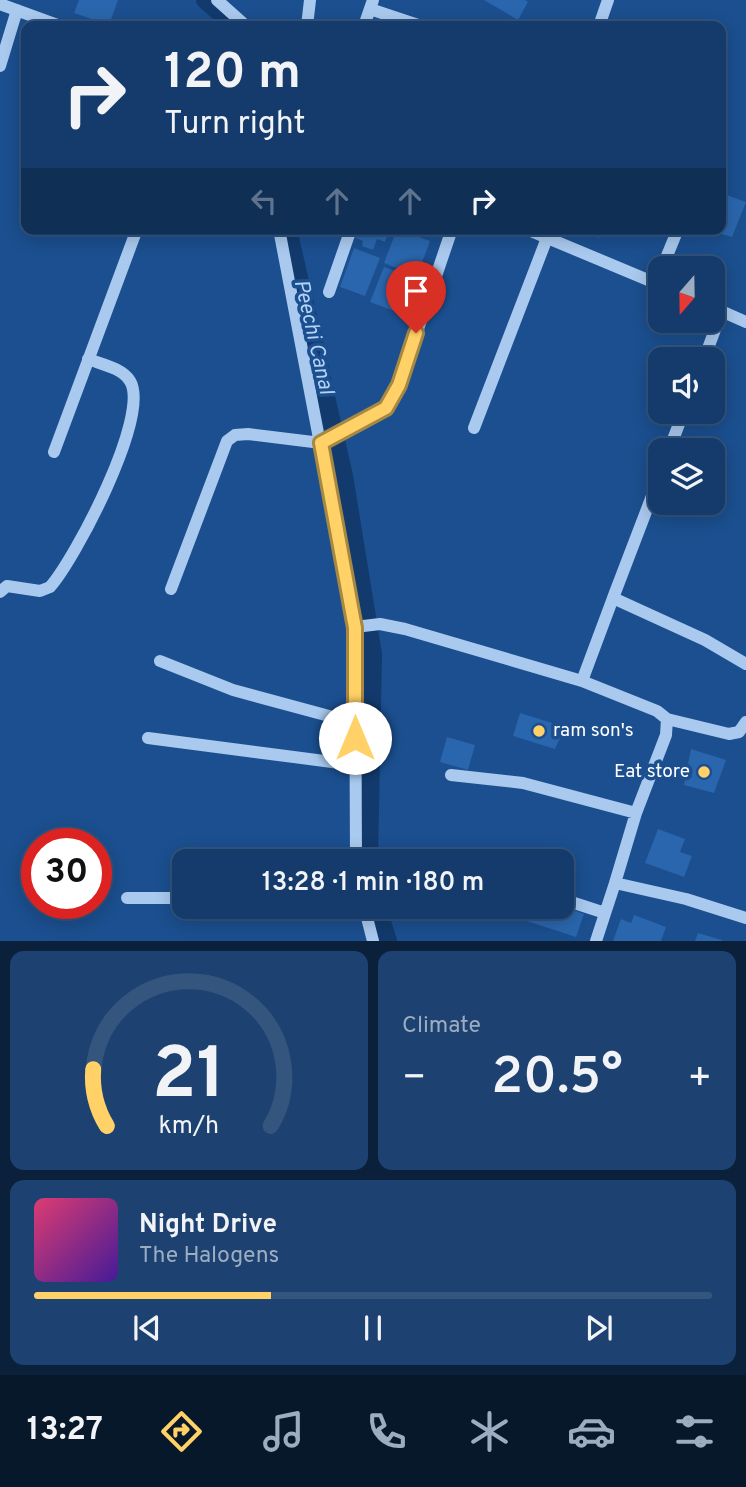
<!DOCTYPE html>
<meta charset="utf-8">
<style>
body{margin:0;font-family:Overpass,sans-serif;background:#1d4271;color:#f1f3f6;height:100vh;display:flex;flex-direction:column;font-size:26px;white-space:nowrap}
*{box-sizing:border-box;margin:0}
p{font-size:23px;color:#9dadc1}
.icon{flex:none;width:38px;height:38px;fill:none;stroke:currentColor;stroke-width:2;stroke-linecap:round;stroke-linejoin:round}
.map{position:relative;height:941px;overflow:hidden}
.panel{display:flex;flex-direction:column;gap:10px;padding:10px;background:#0b203b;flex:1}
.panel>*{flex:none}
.banner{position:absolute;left:21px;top:21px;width:705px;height:214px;border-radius:14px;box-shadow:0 4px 18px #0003,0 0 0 2px #33557e;background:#143b6b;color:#f1f3f6;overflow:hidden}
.needle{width:46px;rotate:200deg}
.fabs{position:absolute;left:648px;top:256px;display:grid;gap:14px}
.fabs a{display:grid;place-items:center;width:77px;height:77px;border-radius:14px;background:#143b6b;box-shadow:0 4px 18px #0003,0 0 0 2px #33557e;font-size:35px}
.speed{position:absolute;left:21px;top:828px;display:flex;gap:14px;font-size:35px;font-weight:700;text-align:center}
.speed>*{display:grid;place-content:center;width:91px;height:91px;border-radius:50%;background:#143b6b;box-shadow:0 4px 18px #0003,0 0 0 2px #33557e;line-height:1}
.speed .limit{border:10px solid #d22;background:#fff;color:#111}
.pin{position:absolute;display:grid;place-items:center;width:60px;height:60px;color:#fff;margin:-72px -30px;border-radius:50% 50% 50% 0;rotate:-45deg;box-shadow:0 0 7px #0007}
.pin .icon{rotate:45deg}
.me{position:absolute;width:77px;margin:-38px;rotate:0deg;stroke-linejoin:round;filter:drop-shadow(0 0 5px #0008)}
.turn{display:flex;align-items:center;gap:24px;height:147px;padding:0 28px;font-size:32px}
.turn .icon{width:91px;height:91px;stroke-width:2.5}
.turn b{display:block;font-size:49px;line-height:60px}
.lanes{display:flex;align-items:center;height:66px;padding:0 28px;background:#0003;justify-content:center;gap:35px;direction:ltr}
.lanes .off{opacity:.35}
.big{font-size:52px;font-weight:600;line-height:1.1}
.panel .card{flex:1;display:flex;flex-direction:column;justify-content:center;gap:10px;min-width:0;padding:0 24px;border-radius:14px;background:#1d4271}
.panel .dial{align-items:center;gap:0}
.dial svg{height:182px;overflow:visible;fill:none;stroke:#33557e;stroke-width:7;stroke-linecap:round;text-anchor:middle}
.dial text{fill:#f1f3f6;stroke:none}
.song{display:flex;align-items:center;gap:21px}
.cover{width:84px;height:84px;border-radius:10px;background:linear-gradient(135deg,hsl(340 70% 55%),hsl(260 70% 35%))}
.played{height:7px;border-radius:4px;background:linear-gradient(90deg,#ffd166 35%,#33557e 35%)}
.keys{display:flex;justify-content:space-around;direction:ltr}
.heat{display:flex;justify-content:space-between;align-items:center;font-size:38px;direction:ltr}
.panel .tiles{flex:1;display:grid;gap:10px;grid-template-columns:1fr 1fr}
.card:last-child{grid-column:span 2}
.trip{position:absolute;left:172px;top:849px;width:402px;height:70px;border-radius:14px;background:#143b6b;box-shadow:0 4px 18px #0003,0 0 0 2px #33557e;font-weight:600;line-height:70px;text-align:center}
.menu{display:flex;height:112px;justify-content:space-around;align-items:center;background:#08182b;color:#9dadc1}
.menu .icon{width:49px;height:49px}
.menu .current{color:#ffd166}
.menu b{font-size:32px;color:#f1f3f6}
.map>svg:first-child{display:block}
</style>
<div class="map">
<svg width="746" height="941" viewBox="0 0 746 941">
<rect width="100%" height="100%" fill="#1b4f8f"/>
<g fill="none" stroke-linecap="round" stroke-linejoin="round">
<path stroke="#123a6d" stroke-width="18" d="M205,0L228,20L230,26
M288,229L344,476L373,654L369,861
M377,906L388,941"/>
</g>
<path fill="#2a66ad" d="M79,0H118L109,25L74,13Z
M484,0H525L528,2L518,20Z
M721,193L746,202L732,237L714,232L721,229Z
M354,229H390L385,242L377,239L373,250L362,246L363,241L351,236Z
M397,229L430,241L417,276L384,263Z
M580,229H604L599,238Z
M354,248L380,258L365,296L340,287Z
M384,267L415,278L402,314L370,302Z
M520,713L565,727L555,749L513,736Z
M447,737L475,745L468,770L440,762Z
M691,749L726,760L714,793L684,785Z
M658,829L685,839L680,852L692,856L684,877L645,863Z
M529,906H562L584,914L576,937L524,920Z
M634,915L666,927L661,941H613L621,919L631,923Z
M698,933L722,940V941H695Z"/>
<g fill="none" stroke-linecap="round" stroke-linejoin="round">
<path stroke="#a9c9ee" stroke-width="12" d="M217,0L246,26
M0,4L60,26
M370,9L421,26
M307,26L310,0
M364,26L373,0
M599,26L608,0
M0,66L17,10
M279,229L355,627
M526,229L660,285
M662,268L678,229
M329,292L351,229
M712,307L746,322
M704,359L722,311
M474,428L547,238
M669,450L684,411
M54,452L137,229
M171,589L227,441L235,435L248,434L321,443L386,409L399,385L452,229
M0,592L7,586L40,591L50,587C75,559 151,415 130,381C122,368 101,364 88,359
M613,598L660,475
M160,661L233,690L355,723
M582,681L657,711L667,719L666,735L636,813L615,883
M667,719L729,734L739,732L746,722
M148,738L355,765
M451,775L523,783L636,813
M356,861L355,627L380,624L405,629L582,681L613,598L705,640L746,664
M127,898H184
M562,899L605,913
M364,906L373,941
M596,941L615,883L686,899L746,918"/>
</g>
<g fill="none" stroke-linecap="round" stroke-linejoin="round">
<g stroke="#a68842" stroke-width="18">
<path id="route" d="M355,738V628L321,443L386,408L399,385L416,333"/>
</g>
<use href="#route" stroke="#ffd166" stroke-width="12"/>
</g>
<g fill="#ffd166" stroke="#1b4f8f" stroke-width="2.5">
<circle cx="539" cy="731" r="7"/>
<circle cx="704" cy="772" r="7"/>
</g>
<g text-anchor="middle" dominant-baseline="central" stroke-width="7" stroke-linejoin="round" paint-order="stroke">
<g font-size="19" fill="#fff" stroke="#1b4f8f" text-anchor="start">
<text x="553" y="731">ram son's</text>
<text x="690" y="772" text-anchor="end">Eat store</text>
</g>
<g font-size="21" font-style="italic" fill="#b5d3f5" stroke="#1b4f8f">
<text transform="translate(313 337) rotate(77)">Peechi Canal</text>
</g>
</g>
</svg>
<div class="fabs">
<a><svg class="needle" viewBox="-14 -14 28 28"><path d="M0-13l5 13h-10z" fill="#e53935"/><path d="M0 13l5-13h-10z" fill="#9dadc1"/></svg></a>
<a><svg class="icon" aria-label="sound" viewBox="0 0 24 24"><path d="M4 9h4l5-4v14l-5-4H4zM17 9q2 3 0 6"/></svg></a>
<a><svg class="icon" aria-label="layers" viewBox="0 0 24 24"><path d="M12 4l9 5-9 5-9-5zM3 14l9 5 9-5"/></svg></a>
</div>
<div class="speed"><div class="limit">30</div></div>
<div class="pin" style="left:416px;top:333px;background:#d93025"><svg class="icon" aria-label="arrive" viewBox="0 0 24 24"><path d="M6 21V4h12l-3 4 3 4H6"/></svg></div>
<svg class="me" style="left:355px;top:738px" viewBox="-20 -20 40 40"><circle r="19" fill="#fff"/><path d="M0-13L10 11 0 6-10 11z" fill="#ffd166"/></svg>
<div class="trip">13:28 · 1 min · 180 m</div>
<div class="banner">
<div class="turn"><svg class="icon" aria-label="right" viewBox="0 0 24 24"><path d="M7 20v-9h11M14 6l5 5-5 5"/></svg><div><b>120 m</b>Turn right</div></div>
<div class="lanes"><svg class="icon off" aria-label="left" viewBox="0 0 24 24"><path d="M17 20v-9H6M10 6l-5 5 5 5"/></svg><svg class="icon off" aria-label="ahead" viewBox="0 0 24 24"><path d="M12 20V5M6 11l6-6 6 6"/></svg><svg class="icon off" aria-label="ahead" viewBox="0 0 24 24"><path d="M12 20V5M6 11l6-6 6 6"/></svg><svg class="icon" aria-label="right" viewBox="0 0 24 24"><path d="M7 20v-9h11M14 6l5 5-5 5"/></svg></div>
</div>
</div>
<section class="panel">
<div class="tiles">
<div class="card dial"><svg viewBox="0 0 100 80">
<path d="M14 69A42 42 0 1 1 86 69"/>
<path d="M14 69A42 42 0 0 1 8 44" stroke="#ffd166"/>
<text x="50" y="56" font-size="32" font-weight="700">21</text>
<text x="50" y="72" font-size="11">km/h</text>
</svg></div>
<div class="card"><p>Climate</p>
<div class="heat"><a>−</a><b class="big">20.5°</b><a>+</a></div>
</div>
<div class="card">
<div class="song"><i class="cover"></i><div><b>Night Drive</b><p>The Halogens</p></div></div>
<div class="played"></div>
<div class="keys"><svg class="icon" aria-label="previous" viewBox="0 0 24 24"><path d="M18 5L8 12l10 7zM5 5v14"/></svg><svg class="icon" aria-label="pause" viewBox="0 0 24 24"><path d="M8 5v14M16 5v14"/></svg><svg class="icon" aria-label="next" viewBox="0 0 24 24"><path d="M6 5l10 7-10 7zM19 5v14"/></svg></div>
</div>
</div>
</section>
<nav class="menu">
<b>13:27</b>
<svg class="icon current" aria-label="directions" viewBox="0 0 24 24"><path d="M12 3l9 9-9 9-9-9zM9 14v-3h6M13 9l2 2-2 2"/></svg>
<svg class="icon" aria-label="music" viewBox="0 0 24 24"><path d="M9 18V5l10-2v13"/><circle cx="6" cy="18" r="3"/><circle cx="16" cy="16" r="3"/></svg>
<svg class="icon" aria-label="phone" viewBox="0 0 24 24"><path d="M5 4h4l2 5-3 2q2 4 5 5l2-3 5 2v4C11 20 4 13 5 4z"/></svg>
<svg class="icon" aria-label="climate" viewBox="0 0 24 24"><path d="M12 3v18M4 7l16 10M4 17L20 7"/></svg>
<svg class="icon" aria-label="car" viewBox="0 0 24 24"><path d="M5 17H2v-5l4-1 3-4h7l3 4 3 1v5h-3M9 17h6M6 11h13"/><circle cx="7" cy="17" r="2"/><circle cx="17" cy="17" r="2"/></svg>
<svg class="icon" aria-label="filters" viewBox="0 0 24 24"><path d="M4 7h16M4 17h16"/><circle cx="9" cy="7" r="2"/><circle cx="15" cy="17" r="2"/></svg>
</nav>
